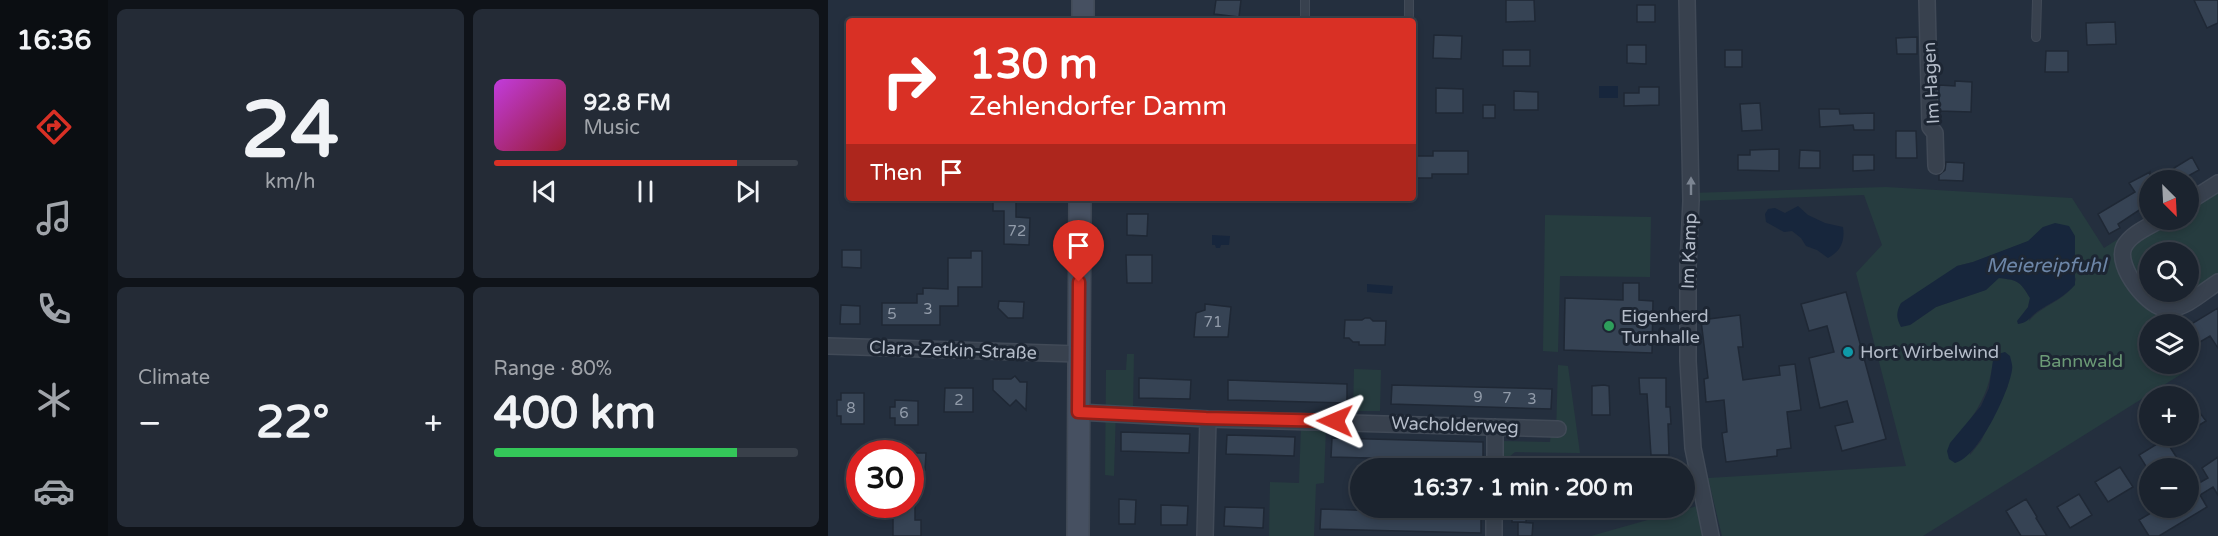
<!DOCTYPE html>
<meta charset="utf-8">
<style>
body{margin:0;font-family:"Varela Round",sans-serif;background:#242b36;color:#f1f3f6;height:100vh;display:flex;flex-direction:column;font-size:22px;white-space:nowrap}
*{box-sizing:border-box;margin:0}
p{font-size:20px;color:#a0a4aa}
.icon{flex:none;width:33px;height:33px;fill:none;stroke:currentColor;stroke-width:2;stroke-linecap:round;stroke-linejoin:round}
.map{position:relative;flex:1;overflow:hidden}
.side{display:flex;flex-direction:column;gap:9px;padding:9px;background:#0f1319;width:720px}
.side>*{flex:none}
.guide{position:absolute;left:18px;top:18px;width:570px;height:183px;border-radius:6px;box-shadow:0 3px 9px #0003,0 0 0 2px #39404a;background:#d93025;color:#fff;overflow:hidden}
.needle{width:39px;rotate:156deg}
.buttons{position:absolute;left:1311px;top:170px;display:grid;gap:12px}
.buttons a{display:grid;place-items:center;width:60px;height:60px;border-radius:50%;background:#1b232e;box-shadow:0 3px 9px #0003,0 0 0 2px #39404a;font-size:30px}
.speed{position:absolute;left:18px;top:440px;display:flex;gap:12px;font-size:30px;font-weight:700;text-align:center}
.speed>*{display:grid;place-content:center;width:78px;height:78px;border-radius:50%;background:#1b232e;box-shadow:0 3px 9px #0003,0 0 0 2px #39404a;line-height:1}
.speed .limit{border:9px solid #d22;background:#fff;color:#111}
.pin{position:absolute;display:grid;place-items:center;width:51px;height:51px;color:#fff;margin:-62px -26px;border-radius:50% 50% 50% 0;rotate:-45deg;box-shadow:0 0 6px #0007}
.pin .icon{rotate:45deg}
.me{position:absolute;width:66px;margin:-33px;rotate:271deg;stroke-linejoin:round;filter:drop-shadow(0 0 4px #0008)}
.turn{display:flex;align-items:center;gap:21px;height:126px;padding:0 24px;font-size:27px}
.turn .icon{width:78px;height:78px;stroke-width:2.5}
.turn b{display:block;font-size:42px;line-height:51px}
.then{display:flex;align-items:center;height:57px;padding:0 24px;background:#0003;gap:12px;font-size:22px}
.big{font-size:45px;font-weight:700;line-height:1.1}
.side .widget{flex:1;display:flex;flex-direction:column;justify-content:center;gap:9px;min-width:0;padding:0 21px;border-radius:9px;background:#242b36}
.side .dial{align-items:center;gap:0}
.dial b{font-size:78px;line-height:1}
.song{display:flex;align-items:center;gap:18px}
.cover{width:72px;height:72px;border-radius:9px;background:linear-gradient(135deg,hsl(290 70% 55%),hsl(350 70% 35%))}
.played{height:6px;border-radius:3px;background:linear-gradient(90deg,#d93025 80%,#39404a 80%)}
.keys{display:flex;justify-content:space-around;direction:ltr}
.heat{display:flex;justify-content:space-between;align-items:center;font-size:33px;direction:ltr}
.charge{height:9px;border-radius:4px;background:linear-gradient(90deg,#34c759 80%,#39404a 0)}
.side .tiles{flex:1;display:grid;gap:9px;grid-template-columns:repeat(2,1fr)}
.trip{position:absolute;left:522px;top:458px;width:345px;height:60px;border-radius:30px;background:#1b232e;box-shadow:0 3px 9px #0003,0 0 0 2px #39404a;font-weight:700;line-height:60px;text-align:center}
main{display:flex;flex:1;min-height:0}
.tab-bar{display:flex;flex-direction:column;width:108px;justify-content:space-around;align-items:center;background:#0b0e12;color:#a0a4aa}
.tab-bar .icon{width:42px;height:42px}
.tab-bar .on{color:#d93025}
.tab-bar b{font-size:27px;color:#f1f3f6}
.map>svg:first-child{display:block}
</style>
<main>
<nav class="tab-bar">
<b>16:36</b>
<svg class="icon on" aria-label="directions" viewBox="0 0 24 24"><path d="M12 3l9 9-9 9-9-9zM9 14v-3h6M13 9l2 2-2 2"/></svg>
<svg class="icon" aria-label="music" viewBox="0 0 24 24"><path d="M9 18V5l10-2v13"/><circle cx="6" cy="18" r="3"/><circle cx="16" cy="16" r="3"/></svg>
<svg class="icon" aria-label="phone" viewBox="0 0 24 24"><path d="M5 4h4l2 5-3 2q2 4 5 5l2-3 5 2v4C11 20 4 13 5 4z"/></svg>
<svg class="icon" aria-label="climate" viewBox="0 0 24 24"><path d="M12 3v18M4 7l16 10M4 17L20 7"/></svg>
<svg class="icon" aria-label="car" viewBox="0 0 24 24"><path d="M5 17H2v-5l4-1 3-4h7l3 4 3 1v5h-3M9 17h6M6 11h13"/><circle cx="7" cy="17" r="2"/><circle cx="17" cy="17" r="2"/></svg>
</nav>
<section class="side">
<div class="tiles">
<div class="widget dial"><b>24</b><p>km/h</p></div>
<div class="widget">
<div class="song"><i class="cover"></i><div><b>92.8 FM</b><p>Music</p></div></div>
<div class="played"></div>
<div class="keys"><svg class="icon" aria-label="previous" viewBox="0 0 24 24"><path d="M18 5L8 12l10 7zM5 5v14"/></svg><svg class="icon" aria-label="pause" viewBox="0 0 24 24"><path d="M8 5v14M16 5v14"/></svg><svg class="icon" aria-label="next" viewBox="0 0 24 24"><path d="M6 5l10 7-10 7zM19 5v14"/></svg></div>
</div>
<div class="widget"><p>Climate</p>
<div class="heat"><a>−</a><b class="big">22°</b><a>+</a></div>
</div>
<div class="widget"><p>Range · 80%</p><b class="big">400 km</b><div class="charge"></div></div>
</div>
</section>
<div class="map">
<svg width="1390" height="536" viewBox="0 0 1390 536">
<rect width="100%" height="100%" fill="#242f3e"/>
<path fill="#263c3f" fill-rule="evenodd" d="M1390,176V290L1334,324H1322V363H1349L1355,373L1095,536H894L880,478L1078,466L1028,273L1054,245L1036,195L863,201V193L1058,187L1244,198L1276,248L1322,219H1360L1361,195ZM1215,227L1248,279C1243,299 1213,305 1201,321L1200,307L1202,298C1192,281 1190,280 1170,278L1157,290L1108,307L1082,325L1129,266L1145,262L1201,241ZM1322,252H1360V291H1322ZM1165,361L1180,386L1153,441L1142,455L1139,424C1154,404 1162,386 1165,361Z
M717,215L823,217L822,277L732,276L730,352L715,351Z
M299,354H306L305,408H288L286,476L277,475L278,370H298Z
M730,365L740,366L752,453L687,452L673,464L674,441L722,442L723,433H728Z
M526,369L553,370L552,411H525Z
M473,426L498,427L496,483L488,484L486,536H441L442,482L471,483Z
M869,506L876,536H763Z"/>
<path fill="#17263c" d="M771,86H790V98H771Z
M970,206L980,215L997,223L1015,227C1017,241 1013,251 1000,258L989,250L978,246L973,238L964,231L956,232L938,222L937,214L940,209L947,208L957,213Z
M1227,223L1241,226L1247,236V285C1236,297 1224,302 1210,311C1203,316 1200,323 1190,324L1189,321L1200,307L1202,298C1192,281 1190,280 1171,278L1158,290L1108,307L1082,325L1073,327C1068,318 1068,312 1073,303L1129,266L1145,262L1200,241L1215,227Z
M384,235L402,236L401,245H393L392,248H388L387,245H384Z
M539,284L565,286L564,294L539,292Z
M1177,352L1182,356C1183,361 1185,365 1184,370C1181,392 1150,458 1127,463L1121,459L1119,451L1122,443L1153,406L1161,388L1165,361L1170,354Z"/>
<path fill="#364354" stroke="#1f2835" stroke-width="1.5" d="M388,0H413L411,17L386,14Z
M678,0H706L707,21L678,22Z
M1366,0H1390V23L1379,28Z
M809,5H827V22H809Z
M1287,22L1288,44L1259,45L1258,23Z
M606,35L634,36L633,59L605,58Z
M1089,37V54H1069L1068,38Z
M799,45H818V64L799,63Z
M675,50H702V66H675Z
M897,50H914V67H897Z
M1218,51H1240V72H1217Z
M1127,81L1144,82L1143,112L1111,111V85L1127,86Z
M811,87H831V105L796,106V93H811Z
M608,88L635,89V113H608Z
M686,91L710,92V110H686Z
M932,103L934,130L914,131L912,104Z
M655,105H667V118H655Z
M991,109H1011L1012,114L1046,113V130H1026L1025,125L992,127Z
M1068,131H1088L1089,158H1068Z
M951,149V171L910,170V155H922V150Z
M972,150L992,151V168H971Z
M605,151H640V174H604V178H585V156H605Z
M1025,155H1046V170L1025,171Z
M1364,157L1371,170L1353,180L1346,168Z
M1118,162L1136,163L1135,181L1111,180V175L1117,170Z
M1322,172V203L1290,224L1292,228L1281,234L1270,214L1307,192L1301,183Z
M165,198H188V217L202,218L201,245L176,244V211H165Z
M299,214H320L319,236L299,235Z
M14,250H33V268L14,267Z
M143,251H154V287H130V306H112V325H54V303H89V294H95V288L120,289V258H143Z
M298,255H324V283H299Z
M795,283H811V300L825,301L824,353L736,350L737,298L795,300Z
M1018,292L1058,439L1014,451L1007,426L1025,422L1019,401L992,408L981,358L1006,352L999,326L981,331L973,304Z
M171,301L196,302L195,318H180L170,308Z
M377,304L403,307L400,337H366L368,313L377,310Z
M13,305L32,306V324H12Z
M1390,308V348L1382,336L1360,349V326Z
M912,315L915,347H910L915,380L952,375L951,366L967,364L973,410L959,412L963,448L949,450V456L898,462L894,433L899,432L896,400L878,402L876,379L880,378L873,320Z
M537,318H542L545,321H558L557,345H531V342H525L521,338H516L517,320H534Z
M187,376L192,382H199L198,410L188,400L182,406L165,390V379H183Z
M311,378L363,380L362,399L311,398Z
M811,378H838V407H842L843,424H840L841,455H823L819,394H812Z
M400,380L519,384V403L400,400Z
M564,385L724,389L723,409L563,404Z
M776,385L781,386L782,415H764V386Z
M117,388H145V412H116Z
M13,393H36V424H13V416H9V400H13Z
M1360,397L1378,421L1360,432Z
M67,400L90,401V425H67V418H62V407H67Z
M293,432L362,434L361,453L293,451Z
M399,435L467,437L466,456L398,454Z
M504,438L655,442V461L503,457Z
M1337,439L1349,458L1332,468H1319L1311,455Z
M82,453H98L97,470H82Z
M1390,457V495L1385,487L1372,495L1379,507L1331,536H1321L1311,520L1333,507H1360V477L1366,486L1380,478L1374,468Z
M1292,467L1305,487L1280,502L1267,482Z
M1251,494L1264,515L1242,528L1229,507Z
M291,499L308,500L307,524H291Z
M1198,499L1209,517L1208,518L1219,536H1193L1178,511Z
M65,504H87V520H93V536H65Z
M333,505L360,506L359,525H333Z
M397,507L436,508L435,528L396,526Z
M684,507H699L698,522H684Z
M493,509L653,514V533L492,529Z
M690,522L705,523L704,536H690Z"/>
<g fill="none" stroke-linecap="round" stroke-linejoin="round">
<g stroke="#414a57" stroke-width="10">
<path id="service" d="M477,21V0
M581,21V0
M1208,37L1209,0"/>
</g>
<g stroke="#414a57" stroke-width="18">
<path id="minor" d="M859,0L863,201L860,266V361L865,448L883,536
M1099,0L1102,127L1107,133L1108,166
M1360,202L1390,183
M1334,219C1322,226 1302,234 1296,247C1287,266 1321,310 1341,309C1358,308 1376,291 1390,282
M0,346L250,354
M250,412L380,419L730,429
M667,468V427
M377,536L380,419
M666,536V507"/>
</g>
<g stroke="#414a57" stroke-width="24">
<path id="secondary" d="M255,21V0
M250,536L252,198"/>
</g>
<use href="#service" stroke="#38414e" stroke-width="8"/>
<use href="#minor" stroke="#38414e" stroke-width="15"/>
<use href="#secondary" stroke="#465061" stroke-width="21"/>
</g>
<defs><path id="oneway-solid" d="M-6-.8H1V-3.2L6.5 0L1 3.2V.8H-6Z" transform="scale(1.5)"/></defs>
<use fill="#7c8592" href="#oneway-solid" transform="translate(863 186) rotate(-90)"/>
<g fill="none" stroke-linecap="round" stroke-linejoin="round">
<g stroke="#8d1f18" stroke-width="15">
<path id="route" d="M251,282L250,412L378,418L507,421"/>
</g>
<use href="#route" stroke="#d93025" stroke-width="10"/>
</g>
<circle fill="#2e9e5b" stroke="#1d2633" stroke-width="2" cx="781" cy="326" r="6"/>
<circle fill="#0f9aa8" stroke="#1d2633" stroke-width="2" cx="1020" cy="352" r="6"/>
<g text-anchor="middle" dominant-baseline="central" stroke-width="6" stroke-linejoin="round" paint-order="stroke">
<g font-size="15" fill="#929caa">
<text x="189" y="231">72</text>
<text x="100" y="309">3</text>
<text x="64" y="314">5</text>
<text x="385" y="322">71</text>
<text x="650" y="397">9</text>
<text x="679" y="398">7</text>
<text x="704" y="399">3</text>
<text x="131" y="400">2</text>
<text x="23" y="408">8</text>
<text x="76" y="413">6</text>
</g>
<g font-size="18" fill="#b4bcc9" stroke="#1d2633">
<text transform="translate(1103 83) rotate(-93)">Im Hagen</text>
<text transform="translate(861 251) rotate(-88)">Im Kamp</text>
<text transform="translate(125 350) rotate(2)">Clara-Zetkin-Straße</text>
<text transform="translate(627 425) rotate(2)">Wacholderweg</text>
</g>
<g font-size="18" fill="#b4bcc9" stroke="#1d2633" text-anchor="start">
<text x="793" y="316">Eigenherd<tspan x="793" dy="21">Turnhalle</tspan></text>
<text x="1032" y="352">Hort Wirbelwind</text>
</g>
<g font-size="18" fill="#6b9a76" stroke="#1d2633">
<text x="1253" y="361">Bannwald</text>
</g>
<g font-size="20" font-style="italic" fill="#6d86a8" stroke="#1d2633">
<text x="1218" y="266">Meiereipfuhl</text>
</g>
</g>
</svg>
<div class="buttons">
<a><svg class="needle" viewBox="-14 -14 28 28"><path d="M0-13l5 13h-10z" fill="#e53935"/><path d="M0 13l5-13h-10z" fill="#a0a4aa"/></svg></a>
<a><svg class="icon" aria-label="search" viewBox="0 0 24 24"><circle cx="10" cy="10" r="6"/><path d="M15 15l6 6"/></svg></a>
<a><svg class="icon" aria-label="layers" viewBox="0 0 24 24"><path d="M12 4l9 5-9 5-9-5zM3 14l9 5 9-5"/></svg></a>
<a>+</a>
<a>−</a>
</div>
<div class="speed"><div class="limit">30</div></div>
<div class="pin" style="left:251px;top:282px;background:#d93025"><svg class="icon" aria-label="arrive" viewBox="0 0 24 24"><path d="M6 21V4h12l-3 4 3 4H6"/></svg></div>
<svg class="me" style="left:507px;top:421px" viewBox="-20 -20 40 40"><path d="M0-17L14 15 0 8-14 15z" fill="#d93025" stroke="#fff" stroke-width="4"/></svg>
<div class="trip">16:37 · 1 min · 200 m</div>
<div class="guide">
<div class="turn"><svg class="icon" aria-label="right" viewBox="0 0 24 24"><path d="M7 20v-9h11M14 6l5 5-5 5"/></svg><div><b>130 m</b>Zehlendorfer Damm</div></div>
<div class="then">Then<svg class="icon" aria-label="arrive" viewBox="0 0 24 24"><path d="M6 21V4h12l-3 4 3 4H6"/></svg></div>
</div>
</div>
</main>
